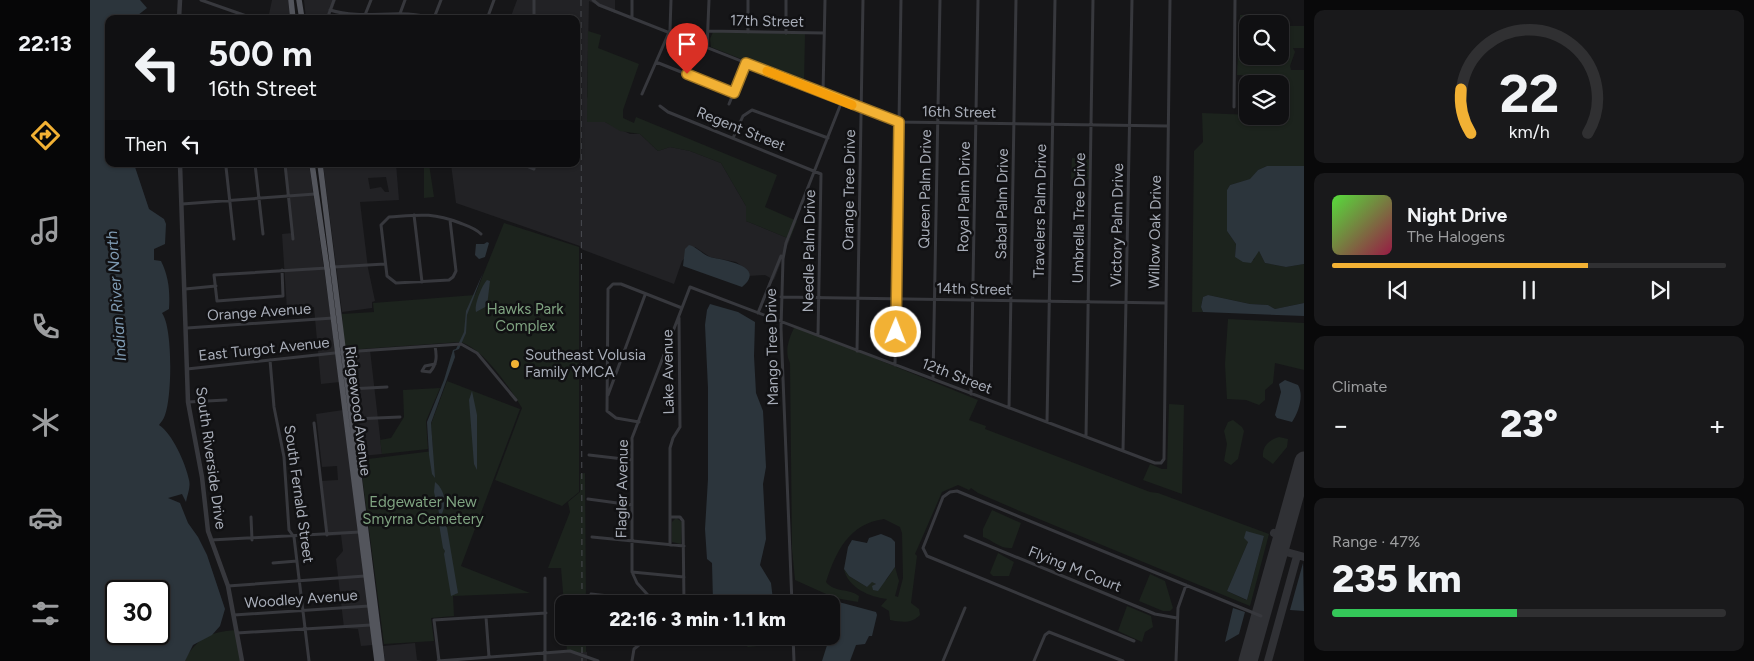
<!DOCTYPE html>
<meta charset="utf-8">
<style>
body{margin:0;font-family:Figtree,sans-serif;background:#19191b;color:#f1f3f6;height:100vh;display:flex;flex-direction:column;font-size:19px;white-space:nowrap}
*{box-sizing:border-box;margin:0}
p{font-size:16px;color:#9c9d9f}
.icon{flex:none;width:28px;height:28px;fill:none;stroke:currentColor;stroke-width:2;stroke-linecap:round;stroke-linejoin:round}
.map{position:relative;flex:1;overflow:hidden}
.details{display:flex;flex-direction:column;gap:10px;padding:10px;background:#09090a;width:450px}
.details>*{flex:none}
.hud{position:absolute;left:15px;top:15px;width:475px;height:152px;border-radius:10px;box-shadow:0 1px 4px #0004,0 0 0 1px #303032;background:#101012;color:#f1f3f6;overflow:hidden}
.controls{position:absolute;left:1149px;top:15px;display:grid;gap:10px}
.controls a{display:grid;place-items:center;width:50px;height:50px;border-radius:10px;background:#101012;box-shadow:0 1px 4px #0004,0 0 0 1px #303032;font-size:25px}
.speed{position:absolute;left:15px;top:580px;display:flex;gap:10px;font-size:25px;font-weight:700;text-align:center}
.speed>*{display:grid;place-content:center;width:65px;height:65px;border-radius:50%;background:#101012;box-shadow:0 1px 4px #0004,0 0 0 1px #303032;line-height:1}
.speed .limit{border:2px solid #111;border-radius:8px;background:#fff;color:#111}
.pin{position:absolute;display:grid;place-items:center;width:42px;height:42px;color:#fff;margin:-51px -21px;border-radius:50% 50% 50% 0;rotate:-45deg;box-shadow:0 0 5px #0007}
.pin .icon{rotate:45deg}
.me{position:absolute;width:55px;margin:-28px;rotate:1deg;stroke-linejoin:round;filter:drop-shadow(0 0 4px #0008)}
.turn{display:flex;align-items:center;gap:18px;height:105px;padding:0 20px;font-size:22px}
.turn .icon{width:65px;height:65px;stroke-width:2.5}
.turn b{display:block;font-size:35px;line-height:42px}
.then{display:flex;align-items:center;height:48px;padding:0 20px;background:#0003;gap:10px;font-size:19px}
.big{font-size:38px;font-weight:800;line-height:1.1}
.details .widget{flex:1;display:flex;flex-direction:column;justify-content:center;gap:8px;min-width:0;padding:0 18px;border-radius:10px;background:#19191b}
.details .dial{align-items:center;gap:0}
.dial svg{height:130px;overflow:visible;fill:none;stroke:#303032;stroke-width:7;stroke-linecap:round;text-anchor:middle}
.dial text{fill:#f1f3f6;stroke:none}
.song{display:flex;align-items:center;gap:15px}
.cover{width:60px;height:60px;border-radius:8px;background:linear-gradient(135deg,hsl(110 70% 55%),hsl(340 70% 35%))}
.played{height:5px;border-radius:2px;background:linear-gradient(90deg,#f2b134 65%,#303032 65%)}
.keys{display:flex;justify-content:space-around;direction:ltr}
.heat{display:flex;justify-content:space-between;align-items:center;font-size:28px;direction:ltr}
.charge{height:8px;border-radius:4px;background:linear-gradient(90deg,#34c759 47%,#303032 0)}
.trip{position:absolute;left:465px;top:595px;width:285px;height:50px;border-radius:10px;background:#101012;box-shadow:0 1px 4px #0004,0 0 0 1px #303032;font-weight:800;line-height:50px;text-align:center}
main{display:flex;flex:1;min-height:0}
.dock{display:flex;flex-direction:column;width:90px;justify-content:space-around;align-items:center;background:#060607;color:#9c9d9f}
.dock .icon{width:35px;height:35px}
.dock .on{color:#f2b134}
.dock b{font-size:22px;color:#f1f3f6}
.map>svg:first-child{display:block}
</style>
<main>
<nav class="dock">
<b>22:13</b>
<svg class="icon on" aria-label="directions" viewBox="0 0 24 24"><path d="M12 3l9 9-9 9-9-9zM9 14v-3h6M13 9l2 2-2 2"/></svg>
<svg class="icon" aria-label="music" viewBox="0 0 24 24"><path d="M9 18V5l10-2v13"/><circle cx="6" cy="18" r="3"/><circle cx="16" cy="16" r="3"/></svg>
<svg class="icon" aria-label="phone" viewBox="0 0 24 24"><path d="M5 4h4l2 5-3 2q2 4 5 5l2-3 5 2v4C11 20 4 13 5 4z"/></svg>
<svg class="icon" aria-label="climate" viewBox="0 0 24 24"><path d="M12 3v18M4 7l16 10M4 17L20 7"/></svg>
<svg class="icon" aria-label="car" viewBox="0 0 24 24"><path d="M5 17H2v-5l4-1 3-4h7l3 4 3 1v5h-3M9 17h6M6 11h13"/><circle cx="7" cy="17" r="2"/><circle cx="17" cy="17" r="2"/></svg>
<svg class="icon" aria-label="filters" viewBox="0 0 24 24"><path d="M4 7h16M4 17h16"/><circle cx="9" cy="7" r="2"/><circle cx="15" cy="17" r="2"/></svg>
</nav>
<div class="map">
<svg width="1214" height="661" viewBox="0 0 1214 661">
<rect width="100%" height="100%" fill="#161618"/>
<path fill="#222225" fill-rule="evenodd" d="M182,0H200L202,19H178Z
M214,0H246L239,19H216Z
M427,0H525V13L499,1L497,97L515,122L540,134H550L568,151L580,147L600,151L631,163L656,206V221L700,239L684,280L675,275L658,276L656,269L646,262L620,257L605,247L592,261L584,284L491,249L490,246L366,203L361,164H435L443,167V164H486V19H420Z
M196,164H219L250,382L231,384L224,307L197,309L192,234L202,233Z
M233,164H306L309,200L270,202L278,268L285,301L282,302V308L252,312ZM296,177L299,192H295L291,187L280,189L278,178Z
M280,350L292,454L270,456L255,351Z
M253,410L283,645L271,646L268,629L254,628L246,559L253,551L251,535L238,536L231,481L248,480L247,466L232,467L226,414Z
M325,643L327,660L333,661H295L293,646Z
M497,652V661H453V653Z"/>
<path fill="#1c231d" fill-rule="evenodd" d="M1150,15H1193L1197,20L1196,26H1214V48H1203L1205,52L1200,66L1201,70H1214V166H1177L1168,170L1161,179L1140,185L1137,190V231L1146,244L1145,257L1164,260L1165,255L1169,251L1175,263L1196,267L1214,264V303L1185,309L1178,305L1160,304L1118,295L1113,297L1111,307L1113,312H1102L1104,151L1113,142L1112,113L1190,116V84H1172L1168,76L1147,75ZM1158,24H1190V56H1158Z
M498,31L511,35L508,48L549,64L533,110V118L544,123L546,117L687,175L675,207L707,221L700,239L656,221V206L631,163L600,151L580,147L568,151L550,134L530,131L515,122H497Z
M623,32L715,34L714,84L621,47L620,39Z
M982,158L999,159V179H981Z
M328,164H339L344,197L334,198V168Z
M414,223L489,247V492L472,506L405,480L432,408C421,389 392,347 370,342L257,350L254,345L252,314L284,312L283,303L385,295Z
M1138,319L1214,323V370L1185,363L1183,383L1175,390V400L1169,405L1156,400L1137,399L1135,364Z
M705,326L888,400L879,420L896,426L895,429L1060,492L1068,493L1179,534L1160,606L932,512L888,493L881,488L879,490L868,485L852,492L825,554L827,556L821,603L829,609L830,615C821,624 812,622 800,620L799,611L791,606L797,599C780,597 758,588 754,569L759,576L777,587L782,581L786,584L783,590L797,579L805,567L809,581L805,596L808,597L813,578L812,533L810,527L794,519C759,524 746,551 736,582C745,593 759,588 769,596L768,602L745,598L705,580L702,549L700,363C694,351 699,338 705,326ZM1174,536L1157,600H1156L1137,591L1158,542Z
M357,381L430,409L371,566L440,593L363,596L364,616L341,618L344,641L294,644L270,460L343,451L341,424Z
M350,388L336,421L338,449L292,454L290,440L301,438L314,417L313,390Z
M1079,404L1094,405L1092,494L1053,480L1060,464L1072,469H1077Z
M1143,420L1152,427L1154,431L1148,459L1141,465L1134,461L1137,444L1134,431L1138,422Z
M1189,437L1198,439L1197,447L1183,464L1173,457C1172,446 1179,440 1189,437Z
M495,473L496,604H474L471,568H458L480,512L478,502L490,492V474Z
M902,510L931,523L922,548C910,549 904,541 893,537V529Z
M586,518L592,522L591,544L582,542V522Z
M908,553L924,562L919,576H903L900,573Z
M1060,574L1075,581L1083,608L1080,611H1073L1049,601Z
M1037,606L1061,616L1063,627L1055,632L1052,642L1028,631Z
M146,630L151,661H93C109,638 118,632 146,630Z
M476,636H496V652H477Z
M646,636H686V644L658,647Z"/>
<path fill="#2c353c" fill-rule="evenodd" d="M0,0H50L57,8L43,19H19V164H44L59,209L74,219L76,224L75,244L64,249V260L71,261C79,277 80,292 79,309L72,313C83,328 82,397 75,415C74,419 71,422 69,425C82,433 96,464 99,480C101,488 97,495 96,502L92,494L78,498L90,503L98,523L108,537L117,555L135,609L130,626L122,635L103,645L95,661H0ZM26,591H69V634H26Z
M1177,166H1214V264L1196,267L1175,263L1169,251L1161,263L1153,262L1145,257L1146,244L1137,231V190L1140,185L1160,179L1168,170Z
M397,242L399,243L395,257L389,259L385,255L386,244H394Z
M599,245C607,247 612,254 620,257C631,260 678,265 652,287L593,266L595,249Z
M393,273L377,315L376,333L369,349L364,351L365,357L341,423L345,478L342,474L339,455L337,422L354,380L363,350L366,349L374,332L376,311Z
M397,280L400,281L397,306L386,312C384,305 392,285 397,280Z
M1118,295L1160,304L1178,305L1185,309L1214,303V316L1113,312L1111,307L1113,297Z
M620,304L648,312L665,322L664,356L666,393L673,411L676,467L673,484L676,539L670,565L681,583L683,600L678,603L626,604L623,601L622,563L617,559L615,529L618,479V388L615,325L617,310Z
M1195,380L1208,385C1214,395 1209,412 1202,422L1187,418L1185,415L1191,392L1189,384Z
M382,391L387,415V470L384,464L379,400Z
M345,482C356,490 357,507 350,517L344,492Z
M352,519L357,528L368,593L361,596L354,554L355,551L353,548L349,524Z
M1156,531L1174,536L1157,600L1137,591L1158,542L1154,538Z
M791,534L801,538L805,542V567L788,591L783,590L782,586L786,584L782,582L777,587L759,576L754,569L758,547L762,540L777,543L779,538Z
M1213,563L1214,611L1200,610Z
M745,601L786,612L787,615L782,636H779L775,644L766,645L760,661H732L744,623L742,609Z
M1143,608L1155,612L1149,634L1135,642Z"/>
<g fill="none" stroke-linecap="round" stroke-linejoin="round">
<path stroke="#303135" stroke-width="8" d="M1184,533L1193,537
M1189,550L1214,557
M1178,661L1207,556"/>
<path stroke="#303135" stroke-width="19" d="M1158,661L1214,461"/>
<path stroke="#37383d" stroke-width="3" d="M111,0L165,19
M503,0L509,5L806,122L1078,126
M240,10C275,21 310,7 345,19
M275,15L281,0
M344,18L351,0
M542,18V0
M237,19L244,0
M308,19L315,0
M397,19L404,0
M444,19V0
M619,31L734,33
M658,32V0
M696,33V0
M617,48L619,0
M566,62L644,93
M733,93L735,0
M552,94L580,30L581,0
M639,104L656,63
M570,106L578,112L731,174L728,335
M1144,107L1145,0
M643,138L653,116L662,110L738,138
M165,164L173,234
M195,164L203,239
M432,164L444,169V164
M136,167L144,239
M92,204L225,194
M324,215L332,282
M360,220L366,271L363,277L359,280L306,283L297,276L291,225L299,217C328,215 341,212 370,223C378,226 385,228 391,234
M243,267L295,264
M192,270L193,296L127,301L124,275L237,268
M95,289L126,286
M691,297L1075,303
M668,313L691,256
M97,328L243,318
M767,351L773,0
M180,360L184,407L194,457L199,530L204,537L219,661
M345,364L335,366L332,371L340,372C347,364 347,356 345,346
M805,365L811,0
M97,369L254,352L371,344L387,353L426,400
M843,379L850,0
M259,389L297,387
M881,394L888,0
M518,395L555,295
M98,402L136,400
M919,408L926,0
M263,419L310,417
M549,422L526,418L517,411L518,289L523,284H531L592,308
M957,422L965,0
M224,423L237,535
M996,437L1003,0
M1033,451L1042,0
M499,455L542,460
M498,499L542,505
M161,517L162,540
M581,517H590L593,521L594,604
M875,536L1065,614L1087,618
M502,537L594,546
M121,540L270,532
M580,545V448L583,438L590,427L589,318
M183,563L207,561
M542,572L594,577
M455,578V661
M138,586L275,576
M501,594L563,601
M566,604L547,583L542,572V438L600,287L1065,463H1071L1074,459L1080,0
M702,604L691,328L693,259L696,243L752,101
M144,615L279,606
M396,617L399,657
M147,633L281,625
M602,636H603
M703,636L704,661
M1044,641L837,556L833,548L853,497L860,492L867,491L1171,616
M348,661L480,651L508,661
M349,661L344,620L456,613
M542,661L544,649L560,636
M853,661L875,608
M944,661L955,635L959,632L1033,661
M1086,661L1088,608L1096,585"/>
<path stroke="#37383d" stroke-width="4.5" d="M89,19L90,0
M90,164L98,402L112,477L118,531L138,586L152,661"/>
<path stroke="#53555c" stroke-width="5.5" d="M201,0L203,19
M209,0L212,19
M222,164L237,268L287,661
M230,164L292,661"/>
<path stroke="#4a4c52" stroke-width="1" stroke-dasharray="6 5" stroke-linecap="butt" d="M491,0L492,604
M492,636V661"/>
</g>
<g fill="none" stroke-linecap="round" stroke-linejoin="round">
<g stroke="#9d7322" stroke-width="12">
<path id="route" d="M597,74L644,93L656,63L809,122L806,332"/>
</g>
<use href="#route" stroke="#f2b134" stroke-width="9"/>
<path stroke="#f59e0b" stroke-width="9" d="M677,71L762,105"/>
</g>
<circle fill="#f2b134" stroke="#111113" stroke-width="2" cx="425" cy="364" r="5"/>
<g text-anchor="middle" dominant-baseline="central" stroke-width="5" stroke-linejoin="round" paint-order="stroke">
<g font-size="15" fill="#a8adb8" stroke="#111113">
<text transform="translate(677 21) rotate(1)">17th Street</text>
<text transform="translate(869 112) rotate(1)">16th Street</text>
<text transform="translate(651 129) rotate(22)">Regent Street</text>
<text transform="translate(835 189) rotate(-89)">Queen Palm Drive</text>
<text transform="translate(759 190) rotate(-89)">Orange Tree Drive</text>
<text transform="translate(874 197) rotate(-89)">Royal Palm Drive</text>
<text transform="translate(912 204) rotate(-89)">Sabal Palm Drive</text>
<text transform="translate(950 211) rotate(-89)">Travelers Palm Drive</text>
<text transform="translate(989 218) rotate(-89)">Umbrella Tree Drive</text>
<text transform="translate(1027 225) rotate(-89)">Victory Palm Drive</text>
<text transform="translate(1065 232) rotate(-89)">Willow Oak Drive</text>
<text transform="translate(719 251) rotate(-89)">Needle Palm Drive</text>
<text transform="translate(884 289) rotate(1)">14th Street</text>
<text transform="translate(169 312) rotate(-4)">Orange Avenue</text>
<text transform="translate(682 347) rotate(-91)">Mango Tree Drive</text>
<text transform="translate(174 349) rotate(-6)">East Turgot Avenue</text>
<text transform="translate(578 372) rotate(-91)">Lake Avenue</text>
<text transform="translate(867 376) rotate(21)">12th Street</text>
<text transform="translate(268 411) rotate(83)">Ridgewood Avenue</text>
<text transform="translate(121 458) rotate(82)">South Riverside Drive</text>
<text transform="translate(532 489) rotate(-89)">Flagler Avenue</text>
<text transform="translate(209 494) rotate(82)">South Fernald Street</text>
<text transform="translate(985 569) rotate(22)">Flying M Court</text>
<text transform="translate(211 599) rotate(-4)">Woodley Avenue</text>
</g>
<g font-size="15" fill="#7fa381" stroke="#111113">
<text x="435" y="309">Hawks Park<tspan x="435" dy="17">Complex</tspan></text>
<text x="333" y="502">Edgewater New<tspan x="333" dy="17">Smyrna Cemetery</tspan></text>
</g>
<g font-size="15" fill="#a8adb8" stroke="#111113" text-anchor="start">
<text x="435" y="355">Southeast Volusia<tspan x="435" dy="17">Family YMCA</tspan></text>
</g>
<g font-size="16" font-style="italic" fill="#7f9bb3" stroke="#111113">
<text transform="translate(26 296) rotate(-94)">Indian River North</text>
</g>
</g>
</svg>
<div class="controls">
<a><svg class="icon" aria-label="search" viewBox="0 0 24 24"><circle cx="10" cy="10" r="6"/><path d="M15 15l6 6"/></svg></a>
<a><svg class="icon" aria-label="layers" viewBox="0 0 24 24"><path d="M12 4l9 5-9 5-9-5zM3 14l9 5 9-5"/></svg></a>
</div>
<div class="speed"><div class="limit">30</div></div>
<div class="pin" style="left:597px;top:74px;background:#d93025"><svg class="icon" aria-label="arrive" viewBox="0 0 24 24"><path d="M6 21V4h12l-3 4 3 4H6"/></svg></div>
<svg class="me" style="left:806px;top:332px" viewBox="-20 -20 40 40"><circle r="17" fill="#f2b134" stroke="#fff" stroke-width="3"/><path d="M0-11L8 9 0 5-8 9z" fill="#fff"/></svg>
<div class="trip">22:16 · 3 min · 1.1 km</div>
<div class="hud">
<div class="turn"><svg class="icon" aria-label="left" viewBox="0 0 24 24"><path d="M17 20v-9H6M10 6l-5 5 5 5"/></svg><div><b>500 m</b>16th Street</div></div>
<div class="then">Then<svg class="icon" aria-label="left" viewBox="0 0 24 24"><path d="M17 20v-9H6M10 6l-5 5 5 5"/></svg></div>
</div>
</div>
<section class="details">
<div class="widget dial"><svg viewBox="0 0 100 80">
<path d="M14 69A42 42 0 1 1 86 69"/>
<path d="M14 69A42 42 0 0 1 8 42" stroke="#f2b134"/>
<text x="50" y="56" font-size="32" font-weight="700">22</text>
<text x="50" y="72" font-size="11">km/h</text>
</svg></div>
<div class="widget">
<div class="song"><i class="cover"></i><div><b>Night Drive</b><p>The Halogens</p></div></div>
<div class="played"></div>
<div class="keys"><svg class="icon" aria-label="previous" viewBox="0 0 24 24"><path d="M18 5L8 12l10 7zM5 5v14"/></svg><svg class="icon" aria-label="pause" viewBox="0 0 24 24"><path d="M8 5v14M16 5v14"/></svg><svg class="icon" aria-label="next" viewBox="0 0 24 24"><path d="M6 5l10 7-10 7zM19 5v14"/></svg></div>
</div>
<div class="widget"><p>Climate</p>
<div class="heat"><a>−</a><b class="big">23°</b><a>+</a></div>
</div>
<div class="widget"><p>Range · 47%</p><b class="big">235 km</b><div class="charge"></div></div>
</section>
</main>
